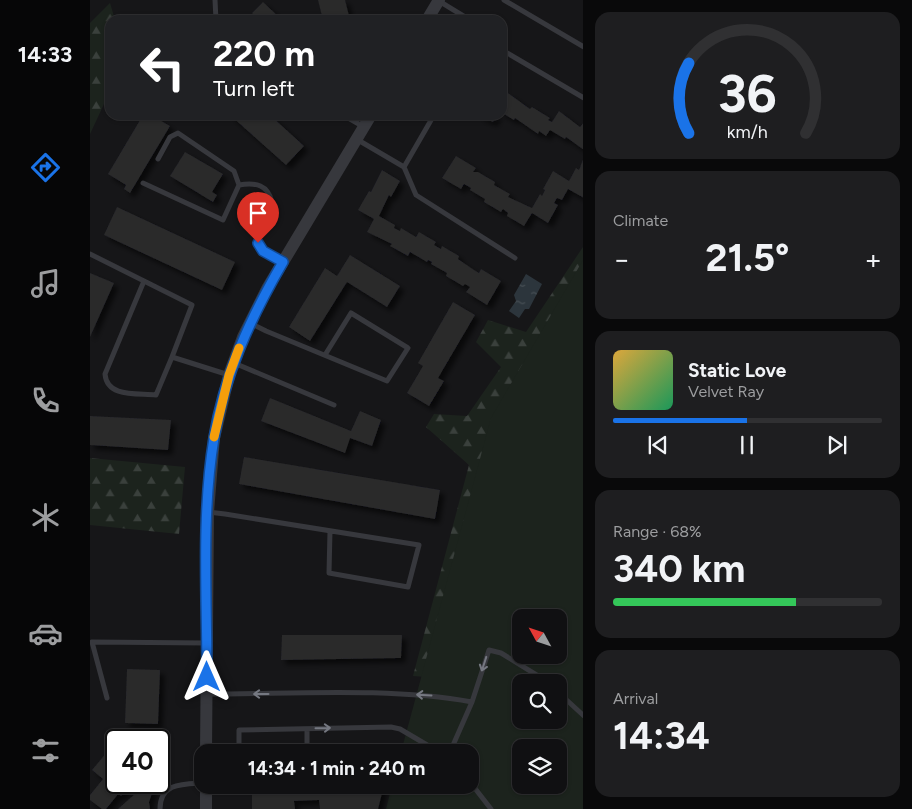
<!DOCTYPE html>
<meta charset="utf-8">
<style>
body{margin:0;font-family:Figtree,sans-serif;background:#1e1e20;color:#f1f3f6;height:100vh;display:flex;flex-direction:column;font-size:19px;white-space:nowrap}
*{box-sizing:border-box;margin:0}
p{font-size:16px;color:#9c9d9f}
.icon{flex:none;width:28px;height:28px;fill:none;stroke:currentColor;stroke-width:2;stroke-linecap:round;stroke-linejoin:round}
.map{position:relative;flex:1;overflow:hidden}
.panel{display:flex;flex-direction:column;gap:12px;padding:12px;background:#09090a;width:329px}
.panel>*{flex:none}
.guide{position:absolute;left:15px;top:15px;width:402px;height:105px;border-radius:15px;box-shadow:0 1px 4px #0004,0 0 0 1px #303032;background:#202124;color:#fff;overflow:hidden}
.needle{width:32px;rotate:310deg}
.tools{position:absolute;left:422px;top:609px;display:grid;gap:10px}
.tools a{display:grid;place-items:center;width:55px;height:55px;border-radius:10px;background:#101012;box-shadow:0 1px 4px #0004,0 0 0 1px #303032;font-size:25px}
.speed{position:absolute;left:15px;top:729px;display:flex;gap:10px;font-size:25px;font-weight:700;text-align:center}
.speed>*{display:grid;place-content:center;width:65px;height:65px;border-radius:50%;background:#101012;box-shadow:0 1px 4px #0004,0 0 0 1px #303032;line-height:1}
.speed .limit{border:2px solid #111;border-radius:8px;background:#fff;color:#111}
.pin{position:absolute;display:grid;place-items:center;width:42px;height:42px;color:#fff;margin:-51px -21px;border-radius:50% 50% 50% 0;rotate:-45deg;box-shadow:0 0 5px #0007}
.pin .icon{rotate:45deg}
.me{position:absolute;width:55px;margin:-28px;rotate:0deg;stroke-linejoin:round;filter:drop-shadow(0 0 4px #0008)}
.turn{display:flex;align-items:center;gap:18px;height:105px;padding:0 25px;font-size:22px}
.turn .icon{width:65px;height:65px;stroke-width:2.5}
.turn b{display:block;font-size:35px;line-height:42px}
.big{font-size:38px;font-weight:700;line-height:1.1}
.panel .card{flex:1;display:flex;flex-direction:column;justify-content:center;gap:8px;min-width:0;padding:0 18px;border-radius:15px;background:#1e1e20}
.panel .dial{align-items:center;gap:0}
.dial svg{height:130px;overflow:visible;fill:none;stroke:#303032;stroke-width:7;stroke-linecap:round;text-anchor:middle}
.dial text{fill:#f1f3f6;stroke:none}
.song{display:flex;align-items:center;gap:15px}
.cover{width:60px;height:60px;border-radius:8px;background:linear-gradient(135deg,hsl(40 70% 55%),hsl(150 70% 35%))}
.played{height:5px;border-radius:2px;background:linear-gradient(90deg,#1a73e8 50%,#303032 50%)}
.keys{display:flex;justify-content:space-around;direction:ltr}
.heat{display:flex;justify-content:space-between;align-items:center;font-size:28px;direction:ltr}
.charge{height:8px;border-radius:4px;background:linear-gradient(90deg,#34c759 68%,#303032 0)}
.trip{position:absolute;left:104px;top:744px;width:285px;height:50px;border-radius:15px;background:#101012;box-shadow:0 1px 4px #0004,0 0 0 1px #303032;font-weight:700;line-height:50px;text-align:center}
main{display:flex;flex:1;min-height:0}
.tab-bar{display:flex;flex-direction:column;width:90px;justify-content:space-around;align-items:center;background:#060607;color:#9c9d9f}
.tab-bar .icon{width:35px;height:35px}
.tab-bar .selected{color:#1a73e8}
.tab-bar b{font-size:22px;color:#f1f3f6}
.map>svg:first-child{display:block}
</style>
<main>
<nav class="tab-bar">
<b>14:33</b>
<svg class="icon selected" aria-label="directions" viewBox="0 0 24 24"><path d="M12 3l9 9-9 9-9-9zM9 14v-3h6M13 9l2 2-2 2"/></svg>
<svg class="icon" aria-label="music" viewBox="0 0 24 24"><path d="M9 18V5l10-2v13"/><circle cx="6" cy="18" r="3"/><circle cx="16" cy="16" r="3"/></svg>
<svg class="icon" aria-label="phone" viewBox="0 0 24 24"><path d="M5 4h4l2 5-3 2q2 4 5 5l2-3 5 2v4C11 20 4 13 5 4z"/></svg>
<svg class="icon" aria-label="climate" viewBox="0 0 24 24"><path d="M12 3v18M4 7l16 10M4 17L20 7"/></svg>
<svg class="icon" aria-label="car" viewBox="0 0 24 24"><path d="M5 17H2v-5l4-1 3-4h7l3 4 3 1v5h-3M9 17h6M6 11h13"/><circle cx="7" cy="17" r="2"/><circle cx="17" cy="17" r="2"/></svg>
<svg class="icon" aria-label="filters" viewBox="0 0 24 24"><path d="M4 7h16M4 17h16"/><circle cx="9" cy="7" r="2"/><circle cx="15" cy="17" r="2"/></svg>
</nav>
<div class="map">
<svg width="494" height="809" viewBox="0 0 494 809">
<defs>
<pattern id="forest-firs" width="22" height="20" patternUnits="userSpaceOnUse" patternTransform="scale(1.25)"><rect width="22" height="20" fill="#1c231d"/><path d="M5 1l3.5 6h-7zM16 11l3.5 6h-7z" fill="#3a403c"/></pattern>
<pattern id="water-ripples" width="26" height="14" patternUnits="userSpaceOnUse" patternTransform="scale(1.25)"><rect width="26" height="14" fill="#2c353c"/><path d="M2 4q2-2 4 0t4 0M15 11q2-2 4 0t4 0" fill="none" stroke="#485056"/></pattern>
<filter id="shadow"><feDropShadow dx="4.5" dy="4.5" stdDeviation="2.5" flood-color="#0009"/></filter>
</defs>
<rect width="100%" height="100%" fill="#161618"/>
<path fill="url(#forest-firs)" d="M20,3L25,20H20V91L0,134V23Z
M493,247V619L469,655V618H431L366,679L323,676L379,465L336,427L344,414L377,416L411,367L386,342L398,320L436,332Z
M0,458L95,467L89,534L0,525Z"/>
<path fill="#1c231d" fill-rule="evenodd" d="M493,260V809H296L302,785H380V752H311L401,418ZM431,618H469V655H431ZM431,682H469V720H431ZM431,748H469V785H431Z"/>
<path fill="url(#water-ripples)" d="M436,274L452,284L439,309H435L429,318L419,311L426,301L424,295Z"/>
<path fill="#29292c" filter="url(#shadow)" d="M228,0H255L260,20H233Z
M173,2L192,20H169L162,13Z
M418,93L440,109L442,107L460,118L458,120L462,122L469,111L490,127L494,122V150L476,137L475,139L460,130L456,136L449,131L448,134L425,118L424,120L412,113V102Z
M53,115H61L80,126L40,193L34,189L36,185L18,174Z
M140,115H180L214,146L196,165Z
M387,115H407L403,122Z
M95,152L133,174L122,192L127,195L123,202L80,176Z
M366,156L386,168L383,172H388L405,182L404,185L420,194L418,197L442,208L450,194L452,196L455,190L453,189L463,171L479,181L486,168L489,170L494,157V198L478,189L472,200L467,198L464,203L468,205L458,223L442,213L434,226L417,216L418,213L413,209L411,212L394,202L395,199L380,190L381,188L374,184L371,189L352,178Z
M292,170L310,181L301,197L299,195L289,216L305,225L304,228L310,231L311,228L326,237L329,232L346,242L344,245L351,249L352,246L369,256L368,259L384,270L389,273L391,269L411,281L397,305L376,292L380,287L375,284L373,286L356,276L357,273L341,264L342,262L338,260L337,262L320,252L318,256L300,246L302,244L277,232L284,219L268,210L279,191L281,192Z
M27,207L145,262L132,290L14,235Z
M260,255L310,286L297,307L257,282L220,341L199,327L235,268L247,276Z
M0,273L24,283L0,337Z
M363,302L385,315L348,378L354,381L339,406L317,393L333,366L328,363Z
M180,398L261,431L270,411L291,420L282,446L260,438L255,453L171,421Z
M0,416L81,420L78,450L0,445Z
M154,457L350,490L345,519L149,484Z
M192,635H312L311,658L191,660Z
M37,669L70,670L68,724L35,723Z
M303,746L301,752H235V747Z
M18,751L26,758V782H66L59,802L60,809H28L45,794L38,788L31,796L29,793L16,809H12L0,800V795L13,779L2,770Z
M191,785H294L288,809H230L229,800L204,801L205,809H162V790L191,789Z"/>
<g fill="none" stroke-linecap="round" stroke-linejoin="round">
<path stroke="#37383d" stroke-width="5" d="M125,0L126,20
M414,0L494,47
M349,1L380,20
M412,50L494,98
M253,115L274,127
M268,140L314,167L344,115
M68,159L80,137L88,133L144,171L149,185
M314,167L326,195L425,258
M53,183L133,220L149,185C166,182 178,185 182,202C166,235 156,241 193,262
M0,254L102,305L82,357L139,375
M54,281L15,374C17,398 47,393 66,395L82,357
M160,323L176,331L297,381L318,348L261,313L235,355
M144,363L244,405
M118,512L135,514L329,545L318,587L239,573L240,531
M469,693L494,716
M118,694C203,694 299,687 382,702
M17,698L2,642L116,643
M217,729V752
M149,752V730L301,727L310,729L349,752
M360,752L382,702L399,650L411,653L458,682
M380,782L401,809
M70,809C70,783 93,784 112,783"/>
<path stroke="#37383d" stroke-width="12" d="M337,20L349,0
M116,752L118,512L124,438L139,375L153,337L178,287L281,115
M116,809V785"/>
</g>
<defs><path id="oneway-shaft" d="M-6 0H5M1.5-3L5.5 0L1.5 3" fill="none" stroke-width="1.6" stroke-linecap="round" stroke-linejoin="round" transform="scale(1.25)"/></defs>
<g stroke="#757881">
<use href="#oneway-shaft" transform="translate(394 664) rotate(108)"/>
<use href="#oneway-shaft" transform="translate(171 694) rotate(180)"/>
<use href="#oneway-shaft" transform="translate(334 695) rotate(-177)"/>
<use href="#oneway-shaft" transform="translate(233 728) rotate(-1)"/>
</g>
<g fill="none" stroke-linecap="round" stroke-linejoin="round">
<g stroke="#114b97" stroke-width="12">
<path id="route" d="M117,677C117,598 111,516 124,438C134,375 161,317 193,262L173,251L168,243"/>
</g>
<use href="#route" stroke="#1a73e8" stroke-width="9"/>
<path stroke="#f59e0b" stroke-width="9" d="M124,437L139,375L149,348"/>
</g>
</svg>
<div class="tools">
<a><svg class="needle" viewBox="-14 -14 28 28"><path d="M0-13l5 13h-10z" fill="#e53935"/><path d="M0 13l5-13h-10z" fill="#9c9d9f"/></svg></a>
<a><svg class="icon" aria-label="search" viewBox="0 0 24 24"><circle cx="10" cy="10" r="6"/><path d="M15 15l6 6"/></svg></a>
<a><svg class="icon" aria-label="layers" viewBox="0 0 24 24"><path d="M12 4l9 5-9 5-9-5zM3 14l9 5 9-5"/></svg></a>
</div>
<div class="speed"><div class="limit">40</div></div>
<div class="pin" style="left:168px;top:243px;background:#d93025"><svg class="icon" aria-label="arrive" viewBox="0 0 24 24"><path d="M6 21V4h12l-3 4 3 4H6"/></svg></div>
<svg class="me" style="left:117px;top:677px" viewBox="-20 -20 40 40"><path d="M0-17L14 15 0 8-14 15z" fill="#1a73e8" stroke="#fff" stroke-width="4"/></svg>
<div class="trip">14:34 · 1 min · 240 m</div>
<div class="guide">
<div class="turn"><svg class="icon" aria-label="left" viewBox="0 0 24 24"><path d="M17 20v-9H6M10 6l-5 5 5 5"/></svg><div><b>220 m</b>Turn left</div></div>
</div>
</div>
<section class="panel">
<div class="card dial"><svg viewBox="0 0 100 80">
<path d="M14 69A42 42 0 1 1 86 69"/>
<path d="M14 69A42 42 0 0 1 14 26" stroke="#1a73e8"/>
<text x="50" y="56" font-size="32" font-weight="700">36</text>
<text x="50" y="72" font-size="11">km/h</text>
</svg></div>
<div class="card"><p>Climate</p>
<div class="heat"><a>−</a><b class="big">21.5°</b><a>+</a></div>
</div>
<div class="card">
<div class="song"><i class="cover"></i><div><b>Static Love</b><p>Velvet Ray</p></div></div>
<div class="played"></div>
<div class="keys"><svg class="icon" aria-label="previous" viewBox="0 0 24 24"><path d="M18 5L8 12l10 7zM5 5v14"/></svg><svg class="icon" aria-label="pause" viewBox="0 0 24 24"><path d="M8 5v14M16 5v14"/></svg><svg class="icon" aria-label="next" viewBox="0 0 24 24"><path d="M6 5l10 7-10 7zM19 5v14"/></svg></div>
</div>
<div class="card"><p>Range · 68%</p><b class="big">340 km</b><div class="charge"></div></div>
<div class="card"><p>Arrival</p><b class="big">14:34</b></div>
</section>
</main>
